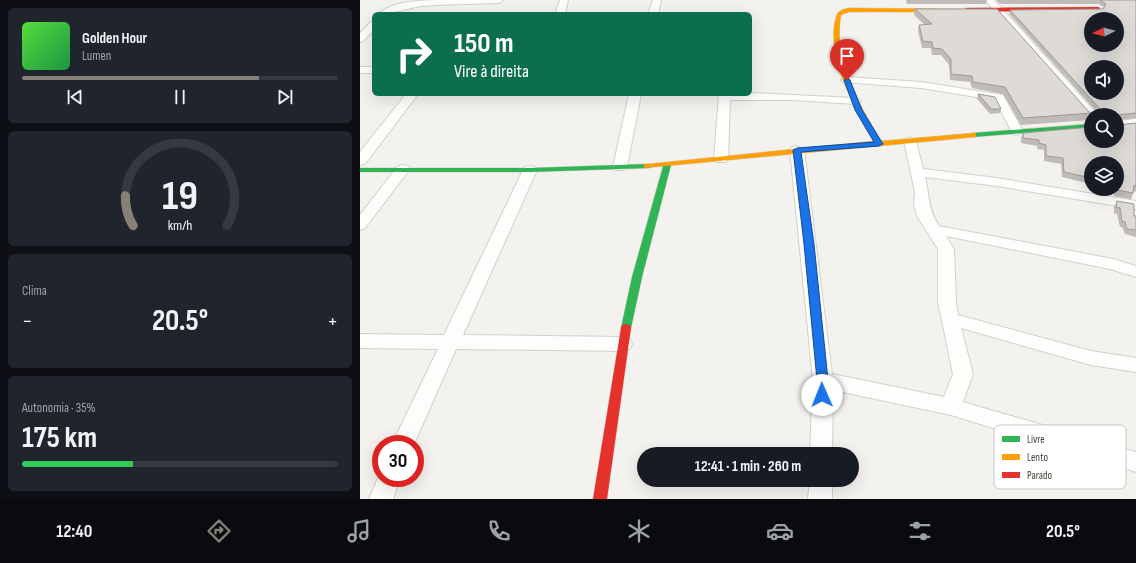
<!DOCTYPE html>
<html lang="pt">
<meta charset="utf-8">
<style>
body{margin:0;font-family:"Sofia Sans Condensed",sans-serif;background:#20242c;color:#f1f3f6;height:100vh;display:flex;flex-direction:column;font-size:15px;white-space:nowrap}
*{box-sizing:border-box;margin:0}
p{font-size:13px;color:#9ea1a6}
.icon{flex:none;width:22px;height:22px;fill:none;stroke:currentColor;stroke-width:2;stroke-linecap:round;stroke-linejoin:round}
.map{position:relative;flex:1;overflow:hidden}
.side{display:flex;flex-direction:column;gap:8px;padding:8px;background:#0d0f14;width:360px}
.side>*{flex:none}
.guide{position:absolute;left:12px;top:12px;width:380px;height:84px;border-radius:6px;box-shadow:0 4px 16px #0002;background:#0b6e4f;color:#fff;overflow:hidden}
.needle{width:26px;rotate:264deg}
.fabs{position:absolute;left:724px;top:12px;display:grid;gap:8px}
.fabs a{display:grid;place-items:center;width:40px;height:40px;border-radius:50%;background:#171b24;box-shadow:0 4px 16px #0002;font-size:20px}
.speed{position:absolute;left:12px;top:435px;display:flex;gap:8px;font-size:20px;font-weight:700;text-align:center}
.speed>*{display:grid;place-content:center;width:52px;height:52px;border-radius:50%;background:#171b24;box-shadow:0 4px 16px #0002;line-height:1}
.speed .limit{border:6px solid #d22;background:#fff;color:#111}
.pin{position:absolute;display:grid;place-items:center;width:34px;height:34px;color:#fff;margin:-41px -17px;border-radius:50% 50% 50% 0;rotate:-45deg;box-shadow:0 0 4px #0007}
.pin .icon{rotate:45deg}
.me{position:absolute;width:44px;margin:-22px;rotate:359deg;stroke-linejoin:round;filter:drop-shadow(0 0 3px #0008)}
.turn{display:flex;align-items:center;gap:14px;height:84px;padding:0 16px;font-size:18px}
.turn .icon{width:52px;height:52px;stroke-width:2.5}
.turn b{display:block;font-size:28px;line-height:34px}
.big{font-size:30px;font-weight:700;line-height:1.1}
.side .card{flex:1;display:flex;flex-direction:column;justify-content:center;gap:6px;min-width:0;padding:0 14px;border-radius:6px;background:#20242c}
.side .dial{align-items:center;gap:0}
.dial svg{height:104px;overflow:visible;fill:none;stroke:#363941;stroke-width:7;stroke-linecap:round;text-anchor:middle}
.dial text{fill:#f1f3f6;stroke:none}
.song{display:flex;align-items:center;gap:12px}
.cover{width:48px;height:48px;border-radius:6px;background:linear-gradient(135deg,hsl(110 70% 55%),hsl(140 70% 35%))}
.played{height:4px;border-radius:2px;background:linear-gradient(90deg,#868178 75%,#363941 75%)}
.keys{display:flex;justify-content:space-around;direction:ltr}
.heat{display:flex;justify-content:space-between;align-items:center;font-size:22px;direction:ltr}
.charge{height:6px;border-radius:3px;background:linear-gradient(90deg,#34c759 35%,#363941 0)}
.trip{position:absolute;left:277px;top:447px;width:222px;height:40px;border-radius:20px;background:#171b24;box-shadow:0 4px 16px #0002;font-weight:700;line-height:40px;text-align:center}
.dock{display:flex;height:64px;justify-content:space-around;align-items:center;background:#090b0e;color:#9ea1a6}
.dock .icon{width:28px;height:28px}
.dock .current{color:#868178}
.dock b{font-size:18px;color:#f1f3f6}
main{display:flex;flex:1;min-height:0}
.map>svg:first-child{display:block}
</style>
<main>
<section class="side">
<div class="card">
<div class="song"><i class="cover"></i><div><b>Golden Hour</b><p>Lumen</p></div></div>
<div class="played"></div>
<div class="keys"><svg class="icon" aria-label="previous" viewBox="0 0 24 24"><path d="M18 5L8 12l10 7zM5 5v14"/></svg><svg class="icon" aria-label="pause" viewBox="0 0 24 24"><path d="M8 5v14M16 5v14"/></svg><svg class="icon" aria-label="next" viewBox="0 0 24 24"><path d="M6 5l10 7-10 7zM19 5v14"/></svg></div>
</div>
<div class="card dial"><svg viewBox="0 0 100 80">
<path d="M14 69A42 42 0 1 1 86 69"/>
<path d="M14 69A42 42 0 0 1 8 46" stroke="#868178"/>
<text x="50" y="56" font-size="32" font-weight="700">19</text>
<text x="50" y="72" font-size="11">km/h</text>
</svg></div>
<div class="card"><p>Clima</p>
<div class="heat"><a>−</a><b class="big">20.5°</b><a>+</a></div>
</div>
<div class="card"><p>Autonomia · 35%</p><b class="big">175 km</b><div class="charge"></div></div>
</section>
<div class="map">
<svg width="776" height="499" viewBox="0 0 776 499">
<rect width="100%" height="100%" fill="#f4f2ee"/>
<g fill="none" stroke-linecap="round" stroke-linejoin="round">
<g stroke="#d2d0cb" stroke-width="2">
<path id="street" d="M76,0H143L139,3C113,4 87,4 62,6C47,8 34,14 19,14C32,1 59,1 76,0Z
M200,0H208L205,14H195Z
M293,0H301L298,14H288Z
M625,0H634L738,115H731V118H728Z
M14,21V30L3,41L0,42V33L11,22Z
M0,67H14V73H0Z
M487,77L561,82L643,95L663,131L657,135L653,134L635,100L561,88L483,82L481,80Z
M390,93L495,98L501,101L495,104L433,100H370L368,159L366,162H356L354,159L359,94Z
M46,94H58L5,164L0,165V152Z
M269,94H281L267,167L265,170H255L253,167Z
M776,119V127L757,129V121Z
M550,137L556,141L563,169L637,178L776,201V209L637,186L565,177C570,197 567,207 579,226L753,259L776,266V277L750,269L586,236L594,249L596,302L598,315L731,351L776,358V372L731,365L601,328L613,374L603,402L776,452V472L591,415L473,390L472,454H450L453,380L430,150L432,147L437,146L444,150L472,374L584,397L593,374L578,302V249L557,216L554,204L555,192L544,141Z
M43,165L48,166L50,169L5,228L0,230V215L38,166Z
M170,166L175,167L177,170L103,335L263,337L270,339L272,344L270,349L263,351L96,349L54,444H32L78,349L0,348V334L84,335L163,170L165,167Z
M21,471V478H40L33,499H9Z
M450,480H472V499H448Z"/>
</g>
<g stroke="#d3cfc5" stroke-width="1">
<path id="fast" d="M731,124V128L613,137L609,135L613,133Z
M304,163H307L311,165L282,277L271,328L270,331H262L261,328L272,277Z
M287,164H290V168L170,172H0V168H170Z"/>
</g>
<g stroke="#d3cfc5" stroke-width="1">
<path id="slow" d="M489,8L608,9V11L606,12H489L481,15C473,59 499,104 521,141L613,133H616V137L284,168V164H287L514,141C495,109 467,59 475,21C476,18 476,15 478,13C481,9 485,9 489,8Z"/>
</g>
<g stroke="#d3cfc5" stroke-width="1">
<path id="jam" d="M738,7L740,8V10L606,12L603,10L606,8Z
M266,324L270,325L271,328L247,499H233L261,328L262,325Z"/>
</g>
<use href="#street" fill="#fdfdfc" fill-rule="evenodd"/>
<use href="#fast" fill="#30b455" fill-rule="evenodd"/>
<use href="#slow" fill="#ff9f0a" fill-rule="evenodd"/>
<use href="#jam" fill="#e5322d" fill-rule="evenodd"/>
</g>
<path fill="#bfbcb8" d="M546,0H627L626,4H547Z
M636,0H776V118L758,120V125L776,123V192L774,191L771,199L754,196V189H757V163H731V184L702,177L701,164L684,161V150L677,149V146L661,143V138L663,133L731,141L757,115H731V120L661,125L643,94L612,88L610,82L590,80L589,65L581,55H572L571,48H562L558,31L559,25H565L554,15L555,9L729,112L733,113L736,111L649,14L650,10L743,9L744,7L738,4H640Z
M618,94L641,109L640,113L630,114L617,99Z
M757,201L774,216H776V237L765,234L762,227H760L757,214L754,213V207Z"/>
<path fill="#dedbd6" stroke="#9b9996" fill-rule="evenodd" d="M740,0H776V113L758,115V125L776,123V186L774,185L773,193L757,190V163H731V178L704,172L703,158L686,156V145L679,143V140L663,138V133L731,127V141H757V115H734L733,114L734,111L741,110L650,10L743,9L746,4ZM731,19H757V45H731ZM731,67H757V93H731Z
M555,9H637L729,112L733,113L663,118L645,87L613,82L612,76L591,74V59L582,49L573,48L572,42L563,41L559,25L572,24Z
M618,94L635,97L641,109H631Z
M757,201L774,204V216H776V230L767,229L765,222L762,221L760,208L756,207Z"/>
<path fill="#1a73e8" stroke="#114b97" d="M487,78L490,80L502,110L523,144L519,146L441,152L454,244L468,380L466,398H458L457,395V380L444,244L433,150L437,148L514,142L495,110L484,80Z"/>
<rect x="634" y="425" width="132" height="64" rx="6" fill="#fff" stroke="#c9c7c4" stroke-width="1"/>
<rect x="642" y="436" width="18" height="6" fill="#30b455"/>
<rect x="642" y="454" width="18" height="6" fill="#ff9f0a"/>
<rect x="642" y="472" width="18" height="6" fill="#e5322d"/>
<g font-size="11" fill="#4b4439">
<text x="667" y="443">Livre</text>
<text x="667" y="461">Lento</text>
<text x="667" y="479">Parado</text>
</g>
</svg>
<div class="fabs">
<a><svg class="needle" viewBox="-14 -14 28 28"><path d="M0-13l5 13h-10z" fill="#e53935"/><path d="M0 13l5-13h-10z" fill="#9ea1a6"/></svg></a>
<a><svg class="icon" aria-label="sound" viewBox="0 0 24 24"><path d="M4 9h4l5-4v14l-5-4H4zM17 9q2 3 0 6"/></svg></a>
<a><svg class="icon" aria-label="search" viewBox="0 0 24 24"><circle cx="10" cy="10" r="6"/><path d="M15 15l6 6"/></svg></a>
<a><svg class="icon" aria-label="layers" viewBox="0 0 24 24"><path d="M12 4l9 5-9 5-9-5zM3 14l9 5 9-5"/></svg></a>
</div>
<div class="speed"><div class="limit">30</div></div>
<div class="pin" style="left:487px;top:80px;background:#d93025"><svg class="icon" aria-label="arrive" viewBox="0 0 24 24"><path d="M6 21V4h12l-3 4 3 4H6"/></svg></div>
<svg class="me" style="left:462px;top:395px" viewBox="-20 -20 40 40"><circle r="19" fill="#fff"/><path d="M0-13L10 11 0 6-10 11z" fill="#1a73e8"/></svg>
<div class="trip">12:41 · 1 min · 260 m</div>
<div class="guide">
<div class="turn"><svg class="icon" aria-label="right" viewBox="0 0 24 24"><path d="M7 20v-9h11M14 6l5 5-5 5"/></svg><div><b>150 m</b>Vire à direita</div></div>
</div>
</div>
</main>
<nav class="dock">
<b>12:40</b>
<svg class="icon current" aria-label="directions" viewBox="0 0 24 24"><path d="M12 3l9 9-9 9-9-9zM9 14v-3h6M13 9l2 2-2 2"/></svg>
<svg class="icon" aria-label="music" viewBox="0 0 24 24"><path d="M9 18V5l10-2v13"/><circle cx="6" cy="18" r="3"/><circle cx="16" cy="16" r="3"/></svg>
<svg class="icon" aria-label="phone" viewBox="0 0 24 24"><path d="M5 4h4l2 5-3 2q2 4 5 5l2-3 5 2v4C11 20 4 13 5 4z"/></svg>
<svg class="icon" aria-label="climate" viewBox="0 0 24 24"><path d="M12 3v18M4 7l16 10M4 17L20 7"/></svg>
<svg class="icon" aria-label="car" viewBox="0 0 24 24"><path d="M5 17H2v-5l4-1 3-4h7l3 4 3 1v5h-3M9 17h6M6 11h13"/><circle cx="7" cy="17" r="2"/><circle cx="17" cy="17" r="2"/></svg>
<svg class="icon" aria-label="filters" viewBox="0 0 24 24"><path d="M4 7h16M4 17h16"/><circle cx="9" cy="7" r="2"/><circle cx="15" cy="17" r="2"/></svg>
<b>20.5°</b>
</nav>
